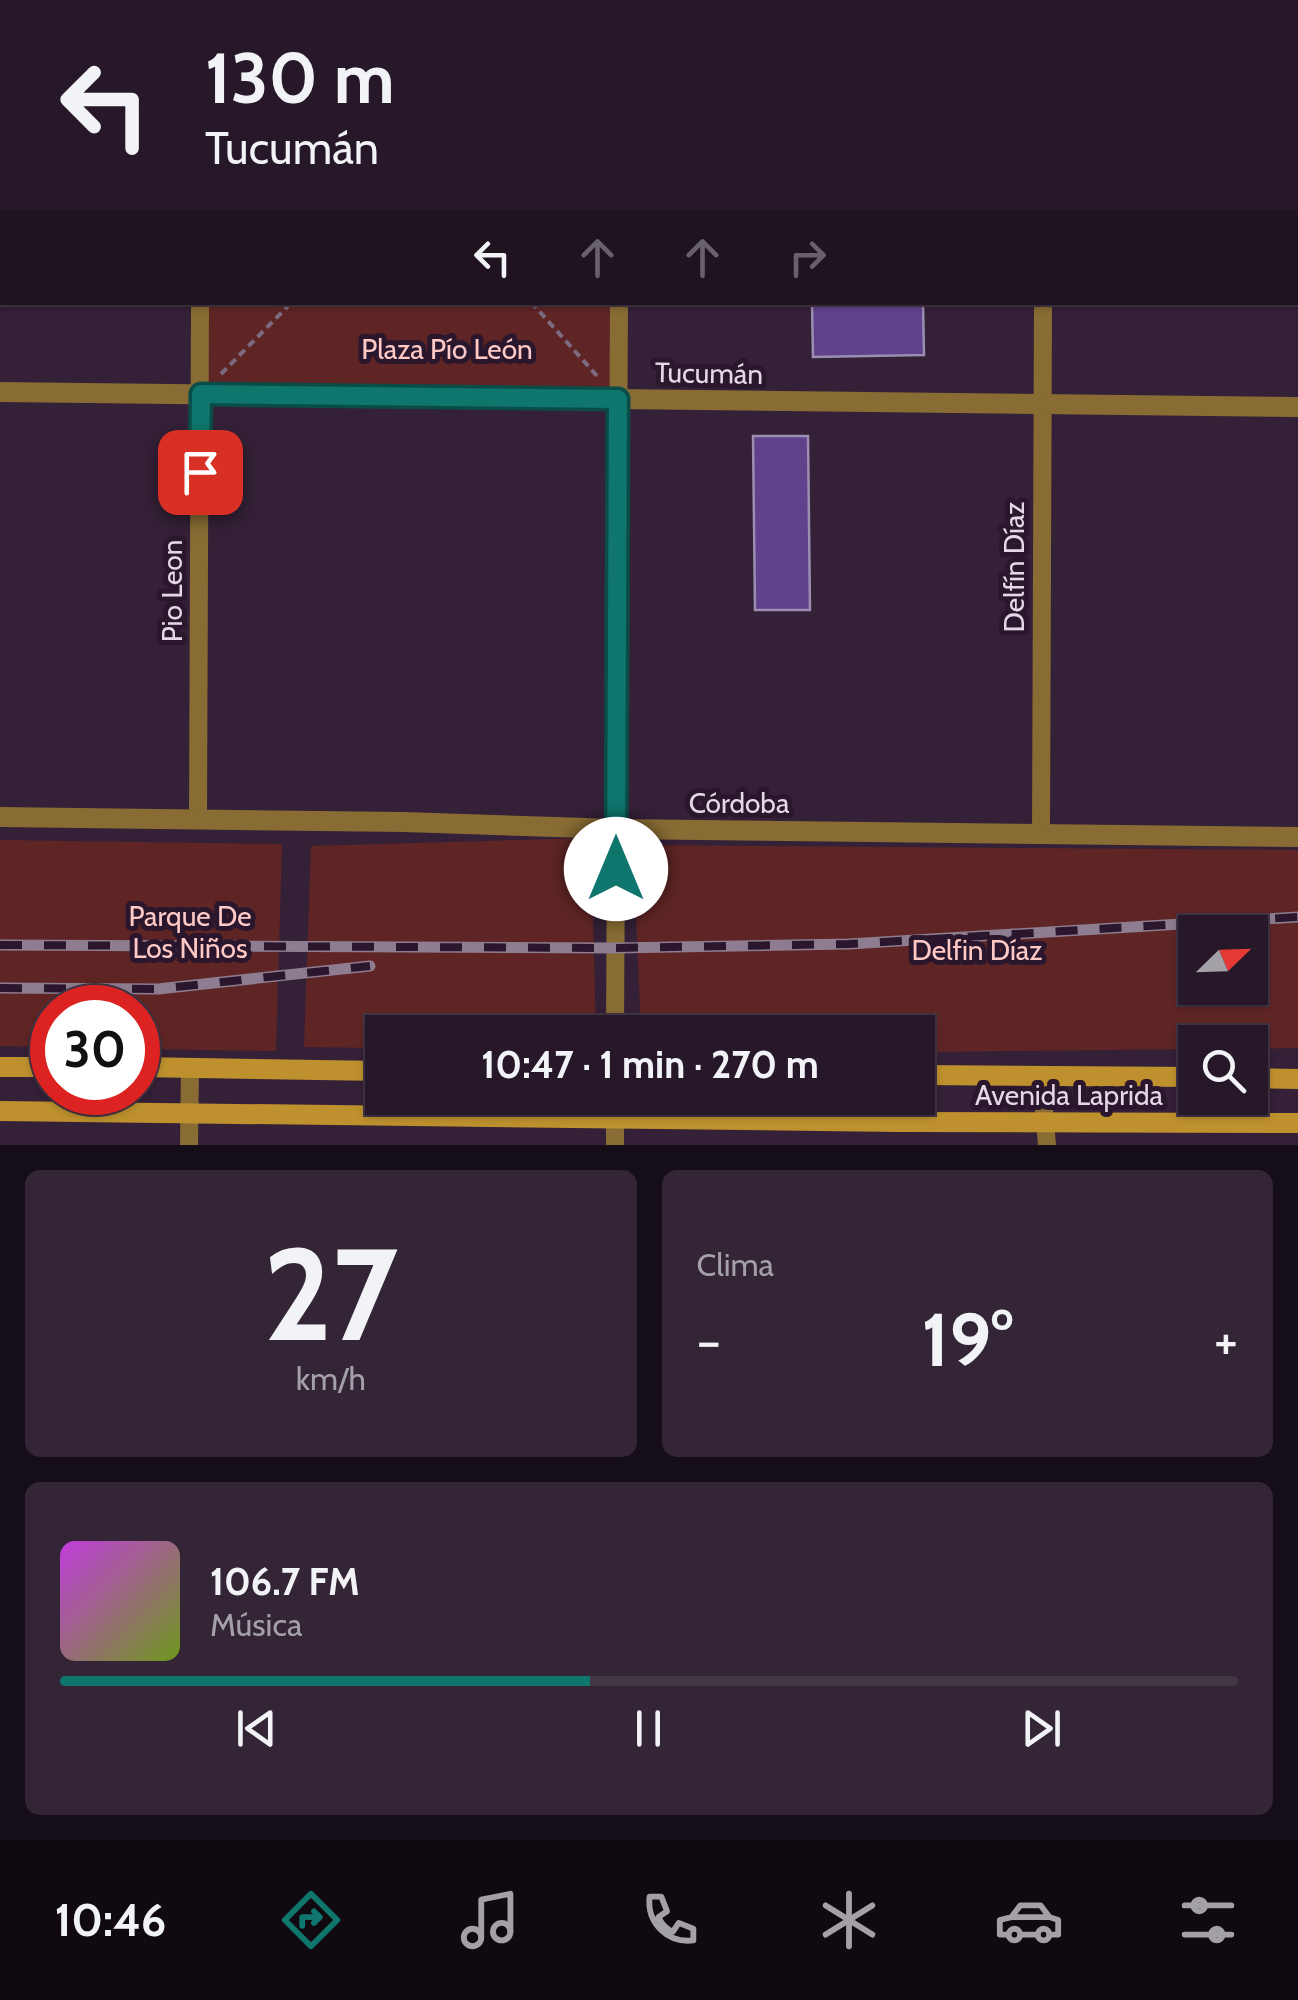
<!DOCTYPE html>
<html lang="es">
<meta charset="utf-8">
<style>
body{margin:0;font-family:Cabin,sans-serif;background:#332535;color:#f1f3f6;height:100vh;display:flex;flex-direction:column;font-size:38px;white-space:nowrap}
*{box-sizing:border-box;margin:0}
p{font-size:32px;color:#a4a0a8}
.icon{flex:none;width:55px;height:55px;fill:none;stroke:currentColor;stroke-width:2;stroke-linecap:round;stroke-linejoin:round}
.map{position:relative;height:1145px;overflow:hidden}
.side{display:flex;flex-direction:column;gap:25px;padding:25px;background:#150d17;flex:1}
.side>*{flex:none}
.hud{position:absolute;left:0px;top:0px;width:1300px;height:305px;box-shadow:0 2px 8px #0004,0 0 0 2px #433746;background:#271829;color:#f1f3f6;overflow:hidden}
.needle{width:65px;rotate:67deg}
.buttons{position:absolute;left:1178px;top:915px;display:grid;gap:20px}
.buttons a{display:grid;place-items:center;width:90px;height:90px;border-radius:0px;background:#271829;box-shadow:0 2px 8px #0004,0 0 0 2px #433746;font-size:50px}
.speed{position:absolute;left:30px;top:985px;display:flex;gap:20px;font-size:50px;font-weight:700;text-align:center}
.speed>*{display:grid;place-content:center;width:130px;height:130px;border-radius:50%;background:#271829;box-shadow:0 2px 8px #0004,0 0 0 2px #433746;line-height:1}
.speed .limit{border:15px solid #d22;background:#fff;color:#111}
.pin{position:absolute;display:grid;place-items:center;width:85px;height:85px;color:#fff;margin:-42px;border-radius:20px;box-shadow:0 5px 15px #0006}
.me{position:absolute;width:110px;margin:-55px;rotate:0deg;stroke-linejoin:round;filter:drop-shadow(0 0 8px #0008)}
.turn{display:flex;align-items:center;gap:35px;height:210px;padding:0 40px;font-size:45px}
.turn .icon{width:130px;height:130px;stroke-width:2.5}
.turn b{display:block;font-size:70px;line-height:85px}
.lanes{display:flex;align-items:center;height:95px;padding:0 40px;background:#0003;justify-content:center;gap:50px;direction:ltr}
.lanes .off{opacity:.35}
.big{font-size:75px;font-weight:800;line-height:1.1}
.side .widget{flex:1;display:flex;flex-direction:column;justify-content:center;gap:15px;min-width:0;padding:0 35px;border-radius:15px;background:#332535}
.side .dial{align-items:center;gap:0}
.dial b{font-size:130px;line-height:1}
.song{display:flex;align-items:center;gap:30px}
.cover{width:120px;height:120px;border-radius:15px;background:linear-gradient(135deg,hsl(290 70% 55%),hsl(80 70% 35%))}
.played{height:10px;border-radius:5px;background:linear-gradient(90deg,#0f766e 45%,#433746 45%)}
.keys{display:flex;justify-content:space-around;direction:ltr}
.heat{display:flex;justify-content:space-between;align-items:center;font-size:55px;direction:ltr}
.side .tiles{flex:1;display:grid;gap:25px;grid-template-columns:1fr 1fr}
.widget:last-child{grid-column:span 2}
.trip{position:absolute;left:365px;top:1015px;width:570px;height:100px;border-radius:0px;background:#271829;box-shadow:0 2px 8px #0004,0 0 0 2px #433746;font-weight:800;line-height:100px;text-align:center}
.menu{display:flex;height:160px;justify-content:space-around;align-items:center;background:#100a10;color:#a4a0a8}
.menu .icon{width:70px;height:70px}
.menu .selected{color:#0f766e}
.menu b{font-size:45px;color:#f1f3f6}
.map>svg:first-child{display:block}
</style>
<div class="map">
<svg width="1298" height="1145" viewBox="0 0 1298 1145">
<rect width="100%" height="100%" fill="#342037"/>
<path fill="#5f2525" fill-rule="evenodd" d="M198,0H624L198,2Z
M200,303H619L618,399L201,394Z
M591,838L596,1032H382V1048L304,1047L311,846Z
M0,840L282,844L276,1051L138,1049V1008H52V1047L0,1046Z
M633,845L1298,850V1048L1250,1049V1042H1195V1049L918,1052V1032H641ZM1250,932V988H1195V932Z"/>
<path fill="#62418c" stroke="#9b8eb0" stroke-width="2.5" d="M812,302H923L924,355L813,357Z
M753,436H808L810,610H755Z"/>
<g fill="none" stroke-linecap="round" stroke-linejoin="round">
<path stroke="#7c6a7f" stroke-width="4" stroke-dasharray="8 5" stroke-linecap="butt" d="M224,0L227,2
M598,2L600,0
M531,302L598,377
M221,374L292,302"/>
<path stroke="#886c34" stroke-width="18" d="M198,0V2
M624,2V0
M1046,2V0
M198,820L200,302
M1041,832L1043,302
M615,1032L619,302
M1041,1075L1047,1145
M189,1145L190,1067
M615,1145V1098"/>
<path stroke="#886c34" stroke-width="20" d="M0,392L1298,407
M0,817L403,822L616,829L1298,837"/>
<path stroke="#be912e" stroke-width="20" d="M0,1067H52
M138,1067L382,1071
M918,1075L1195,1077
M1250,1078L1298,1079
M0,1111L897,1122L1298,1123"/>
<g stroke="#8e7d90" stroke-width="11">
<path id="rail" d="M0,945L615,948L849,944L1298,917
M0,988L158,989L370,966"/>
</g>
<use href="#rail" stroke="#2a162d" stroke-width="8" stroke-dasharray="22" stroke-linecap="butt"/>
</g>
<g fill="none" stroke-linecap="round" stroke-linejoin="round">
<g stroke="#0a4d48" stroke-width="25">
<path id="route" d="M200,472L201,394L618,399L616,869"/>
</g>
<use href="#route" stroke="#0f766e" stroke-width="18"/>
</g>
<g text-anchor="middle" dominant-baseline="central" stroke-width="10" stroke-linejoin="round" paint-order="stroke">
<g font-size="28" fill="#ffcac6" stroke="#2a162d">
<text x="447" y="349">Plaza Pío León</text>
<text x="190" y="916">Parque De<tspan x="190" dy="32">Los Niños</tspan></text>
<text x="977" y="950">Delfin Díaz</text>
</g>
<g font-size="28" fill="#e5d7e7" stroke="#2a162d">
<text transform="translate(709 373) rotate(1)">Tucumán</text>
<text transform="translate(1014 567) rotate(-90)">Delfín Díaz</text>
<text transform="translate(172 591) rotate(-90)">Pio Leon</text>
<text x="739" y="803">Córdoba</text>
<text x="1069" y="1095">Avenida Laprida</text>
</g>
</g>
</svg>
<div class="buttons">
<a><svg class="needle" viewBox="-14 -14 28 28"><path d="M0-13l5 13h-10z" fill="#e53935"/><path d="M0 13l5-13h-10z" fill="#a4a0a8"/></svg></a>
<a><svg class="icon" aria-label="search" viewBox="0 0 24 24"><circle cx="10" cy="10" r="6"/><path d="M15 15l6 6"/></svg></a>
</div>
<div class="speed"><div class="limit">30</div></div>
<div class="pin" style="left:200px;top:472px;background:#d93025"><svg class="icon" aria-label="arrive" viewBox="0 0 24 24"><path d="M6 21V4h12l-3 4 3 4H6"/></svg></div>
<svg class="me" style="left:616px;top:869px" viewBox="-20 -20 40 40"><circle r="19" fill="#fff"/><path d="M0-13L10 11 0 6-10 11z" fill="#0f766e"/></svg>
<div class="trip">10:47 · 1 min · 270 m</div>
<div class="hud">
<div class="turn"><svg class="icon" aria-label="left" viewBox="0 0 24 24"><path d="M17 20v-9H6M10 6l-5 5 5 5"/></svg><div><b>130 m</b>Tucumán</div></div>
<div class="lanes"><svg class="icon" aria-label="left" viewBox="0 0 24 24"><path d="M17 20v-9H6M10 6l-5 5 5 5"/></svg><svg class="icon off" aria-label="ahead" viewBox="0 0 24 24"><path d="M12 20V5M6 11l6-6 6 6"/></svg><svg class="icon off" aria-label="ahead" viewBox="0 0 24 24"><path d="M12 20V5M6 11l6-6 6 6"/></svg><svg class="icon off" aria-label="right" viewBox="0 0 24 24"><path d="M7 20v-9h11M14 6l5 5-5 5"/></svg></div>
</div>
</div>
<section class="side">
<div class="tiles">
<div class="widget dial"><b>27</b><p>km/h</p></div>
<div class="widget"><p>Clima</p>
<div class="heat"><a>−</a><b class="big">19°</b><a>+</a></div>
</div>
<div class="widget">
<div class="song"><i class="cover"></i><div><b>106.7 FM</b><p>Música</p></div></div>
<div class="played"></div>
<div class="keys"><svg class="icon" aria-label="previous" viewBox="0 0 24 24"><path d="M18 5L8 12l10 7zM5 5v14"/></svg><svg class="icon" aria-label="pause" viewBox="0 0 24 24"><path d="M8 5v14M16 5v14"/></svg><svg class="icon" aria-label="next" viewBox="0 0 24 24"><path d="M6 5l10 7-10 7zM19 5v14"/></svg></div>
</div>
</div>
</section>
<nav class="menu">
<b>10:46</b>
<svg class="icon selected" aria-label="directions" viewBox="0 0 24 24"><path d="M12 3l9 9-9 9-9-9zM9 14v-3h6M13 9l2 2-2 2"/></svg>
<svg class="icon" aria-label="music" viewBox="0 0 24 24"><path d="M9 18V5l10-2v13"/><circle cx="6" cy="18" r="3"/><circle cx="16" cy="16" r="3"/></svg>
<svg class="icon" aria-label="phone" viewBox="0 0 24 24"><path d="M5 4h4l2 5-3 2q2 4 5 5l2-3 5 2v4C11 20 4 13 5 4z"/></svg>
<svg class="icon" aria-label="climate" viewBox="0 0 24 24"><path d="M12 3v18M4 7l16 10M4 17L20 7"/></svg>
<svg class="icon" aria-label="car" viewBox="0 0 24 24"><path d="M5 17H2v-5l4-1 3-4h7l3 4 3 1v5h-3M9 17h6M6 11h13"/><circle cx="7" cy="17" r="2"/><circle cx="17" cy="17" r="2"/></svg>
<svg class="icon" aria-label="filters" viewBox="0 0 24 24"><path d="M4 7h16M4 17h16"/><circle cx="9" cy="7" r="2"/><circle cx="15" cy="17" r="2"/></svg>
</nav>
